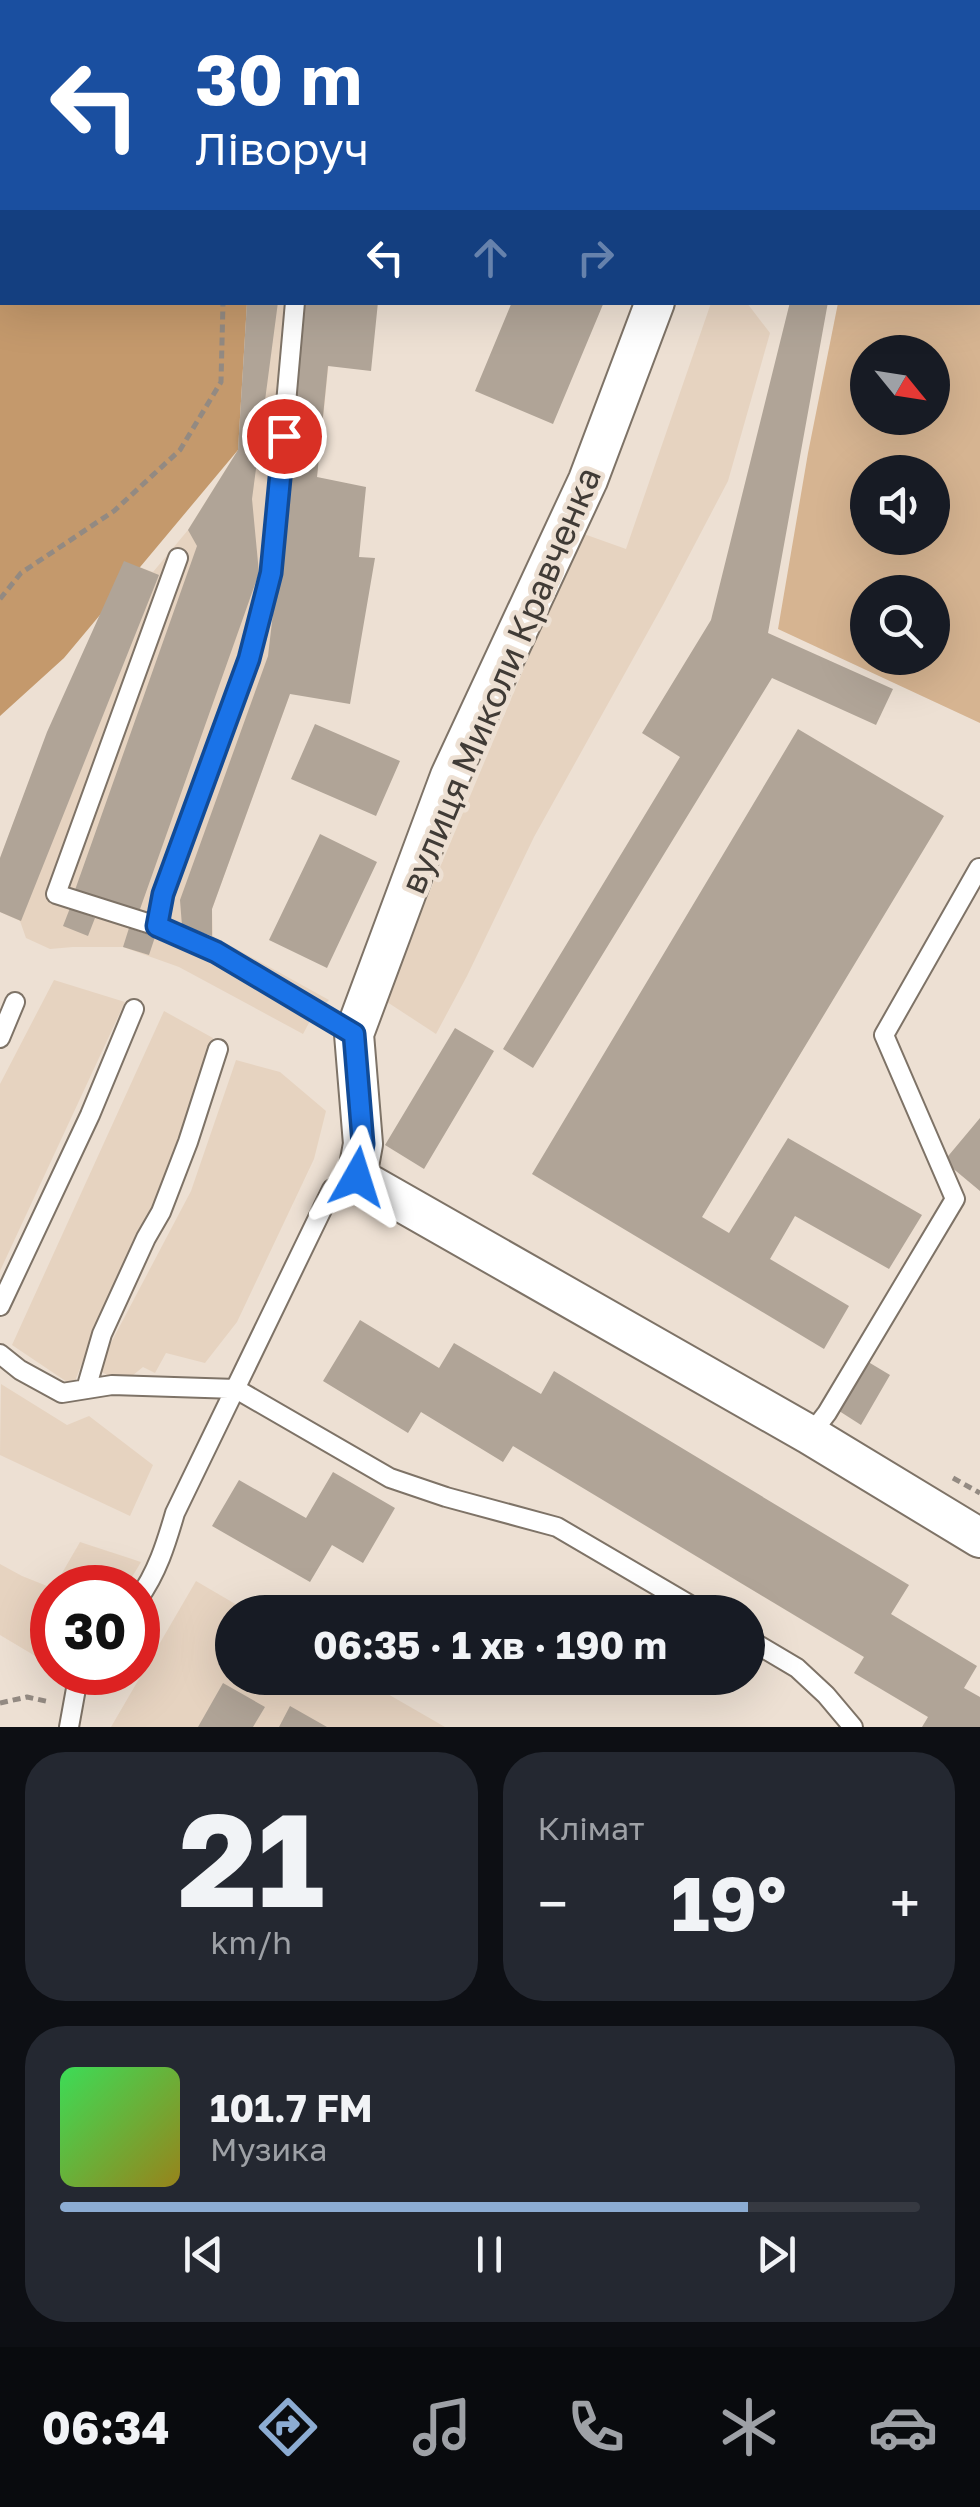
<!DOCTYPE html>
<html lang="uk">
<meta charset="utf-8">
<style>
body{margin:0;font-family:"Golos Text",sans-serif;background:#242831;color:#f1f3f6;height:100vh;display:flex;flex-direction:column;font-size:38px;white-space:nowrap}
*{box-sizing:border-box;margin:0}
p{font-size:32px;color:#9ea1a6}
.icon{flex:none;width:55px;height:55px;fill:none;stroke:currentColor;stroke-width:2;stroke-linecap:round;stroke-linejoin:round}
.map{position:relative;height:1727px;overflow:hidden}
.sheet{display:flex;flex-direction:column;gap:25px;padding:25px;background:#0d0f14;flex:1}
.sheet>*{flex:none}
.top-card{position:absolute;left:0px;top:0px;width:980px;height:305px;box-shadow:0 10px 40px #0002;background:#1a4fa0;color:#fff;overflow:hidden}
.needle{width:65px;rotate:120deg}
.fabs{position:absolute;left:850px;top:335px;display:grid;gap:20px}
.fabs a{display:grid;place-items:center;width:100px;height:100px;border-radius:50%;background:#171b24;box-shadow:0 10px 40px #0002;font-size:50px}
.speed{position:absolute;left:30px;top:1565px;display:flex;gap:20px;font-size:50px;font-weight:700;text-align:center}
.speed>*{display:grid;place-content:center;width:130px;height:130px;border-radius:50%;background:#171b24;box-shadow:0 10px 40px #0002;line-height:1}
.speed .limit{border:15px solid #d22;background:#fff;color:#111}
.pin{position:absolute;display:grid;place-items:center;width:85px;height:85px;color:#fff;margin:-42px;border:5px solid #fff;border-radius:50%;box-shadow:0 2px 10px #0007}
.me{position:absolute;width:110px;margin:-55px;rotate:6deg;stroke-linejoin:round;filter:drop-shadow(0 0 8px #0008)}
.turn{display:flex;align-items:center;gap:35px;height:210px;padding:0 30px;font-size:45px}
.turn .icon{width:130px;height:130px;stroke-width:2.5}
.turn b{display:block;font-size:70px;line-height:85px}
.lanes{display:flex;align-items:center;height:95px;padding:0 30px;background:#0003;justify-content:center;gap:50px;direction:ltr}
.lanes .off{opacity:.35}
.big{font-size:75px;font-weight:700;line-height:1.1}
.sheet .tile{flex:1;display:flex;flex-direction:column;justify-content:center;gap:15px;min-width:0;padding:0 35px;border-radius:40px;background:#242831}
.sheet .dial{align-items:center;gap:0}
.dial b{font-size:130px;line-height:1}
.song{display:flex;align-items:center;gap:30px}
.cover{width:120px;height:120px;border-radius:15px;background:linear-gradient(135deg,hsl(130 70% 55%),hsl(50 70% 35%))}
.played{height:10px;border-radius:5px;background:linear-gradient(90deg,#8cacd2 80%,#363941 80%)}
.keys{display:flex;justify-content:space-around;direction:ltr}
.heat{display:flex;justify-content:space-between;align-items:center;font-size:55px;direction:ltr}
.sheet .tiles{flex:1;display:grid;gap:25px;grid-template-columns:1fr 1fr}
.tile:last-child{grid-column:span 2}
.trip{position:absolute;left:215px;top:1595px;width:550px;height:100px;border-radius:50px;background:#171b24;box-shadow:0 10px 40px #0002;font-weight:700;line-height:100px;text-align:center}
.tab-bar{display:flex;height:160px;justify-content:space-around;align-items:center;background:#090b0e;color:#9ea1a6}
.tab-bar .icon{width:70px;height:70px}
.tab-bar .on{color:#8cacd2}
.tab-bar b{font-size:45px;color:#f1f3f6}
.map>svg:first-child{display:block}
</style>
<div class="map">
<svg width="980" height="1727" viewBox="0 0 980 1727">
<rect width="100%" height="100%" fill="#ede0d3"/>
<path fill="#e6d3c0" d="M247,303H335L317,477L290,694L212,909L213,936L329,1000L310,1021L303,1034L179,967L123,947H73L50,949L26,938L20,921L0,912V858L42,748L124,561L153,572L188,530L238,450Z
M711,303H747L770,333L728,481L664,603L534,837L467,976L436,1034L384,1000L581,533L626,549Z
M54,980L125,1002L0,1271V1084Z
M164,1011L213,1038L156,1206L118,1273L73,1386L12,1345Z
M236,1060L280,1072L326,1111L314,1159L237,1322L205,1363L166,1353L155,1373L143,1367L122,1384L102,1372L104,1356L191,1191Z
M1,1384L67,1425L89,1416L153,1465L130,1516L0,1455Z
M80,1542L141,1562L126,1587H54Z
M0,1564L22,1576L52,1588V1666L0,1635Z
M196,1581L249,1612H232V1678H360L445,1727H111Z"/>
<path fill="#d6b491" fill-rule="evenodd" d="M933,0H980V723L778,629L808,453L838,303L978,302V2H932ZM868,352H932V418H868ZM868,472H932V538H868ZM868,592H932V658H868Z"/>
<path fill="#c4996c" d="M0,0H264V2H2V302L247,303L238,450L64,658L0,716Z"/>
<path fill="#b0a497" d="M247,302H278L252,499L259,573L139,912L75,890L197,546L188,530L238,450Z
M304,302H378L371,371L328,366L317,477L366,487L359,557L375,558L350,704L290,694L212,909V936L182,926L180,900L268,656L285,510Z
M512,302H604L553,424L475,391Z
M790,302H828L768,633L893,689L876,725L772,678L533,1068L503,1049L680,757L642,733L711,620Z
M124,561L159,575L21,921L0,912V858L47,732Z
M315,724L400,761L376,816L291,779Z
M798,729L944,816L702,1217L729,1233L788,1138L922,1215L889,1269L795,1216L770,1259L849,1306L824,1349L532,1174Z
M320,834L377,862L327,968L269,940Z
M70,908L95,918L88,936L63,926Z
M129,928L155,937L149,955L123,947Z
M455,1028L494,1051L424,1169L385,1145Z
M980,1118V1191L944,1161Z
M360,1320L439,1368L454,1343L541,1394L554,1371L909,1585L891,1614L977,1666L964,1688L980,1697V1727H922L928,1717L854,1673L864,1657L513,1446L503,1462L421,1412L408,1433L323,1381Z
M865,1360L890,1375L861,1425L836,1409Z
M333,1472L395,1508L363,1563L332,1545L310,1582L212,1526L239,1480L306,1518Z
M223,1683L265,1707L253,1727H198Z
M290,1706L327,1727H279Z"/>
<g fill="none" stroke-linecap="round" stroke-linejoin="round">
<g stroke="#7e7367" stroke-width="22">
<path id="service" d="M339,2L340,0
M178,558L56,894L157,926L216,952L354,1034
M157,926L163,894L249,659L271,573L295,302
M0,1038L15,1002
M0,1306L90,1115L134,1009
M0,1354L20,1370L62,1393L112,1385L236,1389L390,1478L446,1497L557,1527L702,1612
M86,1389L102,1334L146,1238L161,1212L188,1142L218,1049
M810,1435L827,1413L955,1199L884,1035L979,868
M138,1599C157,1573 166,1544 175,1513L332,1189L357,1177
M748,1639L797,1668L826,1695L853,1727
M69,1727L77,1683L82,1672"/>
</g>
<g stroke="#7e7367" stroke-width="42">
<path id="minor" d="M655,302L588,480L450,776L354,1034L363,1144L357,1177L810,1435L980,1538"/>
</g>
<path stroke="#938a82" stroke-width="5" stroke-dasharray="8 5" stroke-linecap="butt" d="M87,0L89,2
M226,2L227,0
M0,188L2,189
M0,599L21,573L114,511L180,450L221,382L223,302
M953,1478L980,1493
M0,1703L27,1697L50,1702"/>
<use href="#service" stroke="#fff" stroke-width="18"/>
<use href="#minor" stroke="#fff" stroke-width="38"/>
</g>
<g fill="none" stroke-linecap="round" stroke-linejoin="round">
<g stroke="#114b97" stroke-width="25">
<path id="route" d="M284,436L271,573L249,659L163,894L157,926L216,952L354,1034L363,1144L357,1177"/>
</g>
<use href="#route" stroke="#1a73e8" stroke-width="18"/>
</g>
<g text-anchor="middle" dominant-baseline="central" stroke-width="9" stroke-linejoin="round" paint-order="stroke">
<g font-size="35" fill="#403b36" stroke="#ede0d3">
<text transform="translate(500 680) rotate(-67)">вулиця Миколи Кравченка</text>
</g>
</g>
</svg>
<div class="fabs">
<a><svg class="needle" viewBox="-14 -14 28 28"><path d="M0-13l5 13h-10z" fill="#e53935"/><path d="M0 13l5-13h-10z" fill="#9ea1a6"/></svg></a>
<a><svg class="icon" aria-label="sound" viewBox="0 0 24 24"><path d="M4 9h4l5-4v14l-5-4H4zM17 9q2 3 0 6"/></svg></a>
<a><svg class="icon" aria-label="search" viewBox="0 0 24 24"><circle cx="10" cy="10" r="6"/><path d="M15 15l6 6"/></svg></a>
</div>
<div class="speed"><div class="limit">30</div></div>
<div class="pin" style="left:284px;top:436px;background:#d93025"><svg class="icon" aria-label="arrive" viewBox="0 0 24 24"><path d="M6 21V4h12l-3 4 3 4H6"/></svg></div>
<svg class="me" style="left:357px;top:1177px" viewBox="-20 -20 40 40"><path d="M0-17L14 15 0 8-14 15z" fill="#1a73e8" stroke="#fff" stroke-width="4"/></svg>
<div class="trip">06:35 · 1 хв · 190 m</div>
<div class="top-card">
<div class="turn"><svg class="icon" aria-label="left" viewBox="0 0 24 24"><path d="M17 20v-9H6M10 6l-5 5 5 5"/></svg><div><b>30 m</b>Ліворуч</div></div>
<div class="lanes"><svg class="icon" aria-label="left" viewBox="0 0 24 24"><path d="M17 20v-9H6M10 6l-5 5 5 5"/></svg><svg class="icon off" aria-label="ahead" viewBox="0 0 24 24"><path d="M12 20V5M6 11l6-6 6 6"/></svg><svg class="icon off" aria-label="right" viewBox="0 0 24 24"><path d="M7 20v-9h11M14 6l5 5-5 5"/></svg></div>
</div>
</div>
<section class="sheet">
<div class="tiles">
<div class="tile dial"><b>21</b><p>km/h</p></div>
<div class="tile"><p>Клімат</p>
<div class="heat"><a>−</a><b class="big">19°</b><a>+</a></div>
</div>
<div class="tile">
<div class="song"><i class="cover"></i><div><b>101.7 FM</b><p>Музика</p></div></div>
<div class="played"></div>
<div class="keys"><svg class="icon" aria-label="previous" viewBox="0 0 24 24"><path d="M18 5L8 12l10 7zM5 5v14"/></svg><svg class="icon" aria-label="pause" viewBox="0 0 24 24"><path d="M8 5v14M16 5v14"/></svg><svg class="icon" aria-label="next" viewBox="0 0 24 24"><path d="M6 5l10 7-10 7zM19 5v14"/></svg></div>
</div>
</div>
</section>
<nav class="tab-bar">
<b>06:34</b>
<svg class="icon on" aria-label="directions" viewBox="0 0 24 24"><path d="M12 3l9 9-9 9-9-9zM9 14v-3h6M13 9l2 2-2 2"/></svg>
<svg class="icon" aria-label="music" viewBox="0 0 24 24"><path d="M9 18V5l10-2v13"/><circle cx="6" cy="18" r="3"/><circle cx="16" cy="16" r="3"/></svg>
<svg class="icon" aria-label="phone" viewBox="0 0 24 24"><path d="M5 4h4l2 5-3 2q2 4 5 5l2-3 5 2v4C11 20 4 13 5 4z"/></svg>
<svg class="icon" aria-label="climate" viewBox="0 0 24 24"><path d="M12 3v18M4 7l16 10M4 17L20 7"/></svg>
<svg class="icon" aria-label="car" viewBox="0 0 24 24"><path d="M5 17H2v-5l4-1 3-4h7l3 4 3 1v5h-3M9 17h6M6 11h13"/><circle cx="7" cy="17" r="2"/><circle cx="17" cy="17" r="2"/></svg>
</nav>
